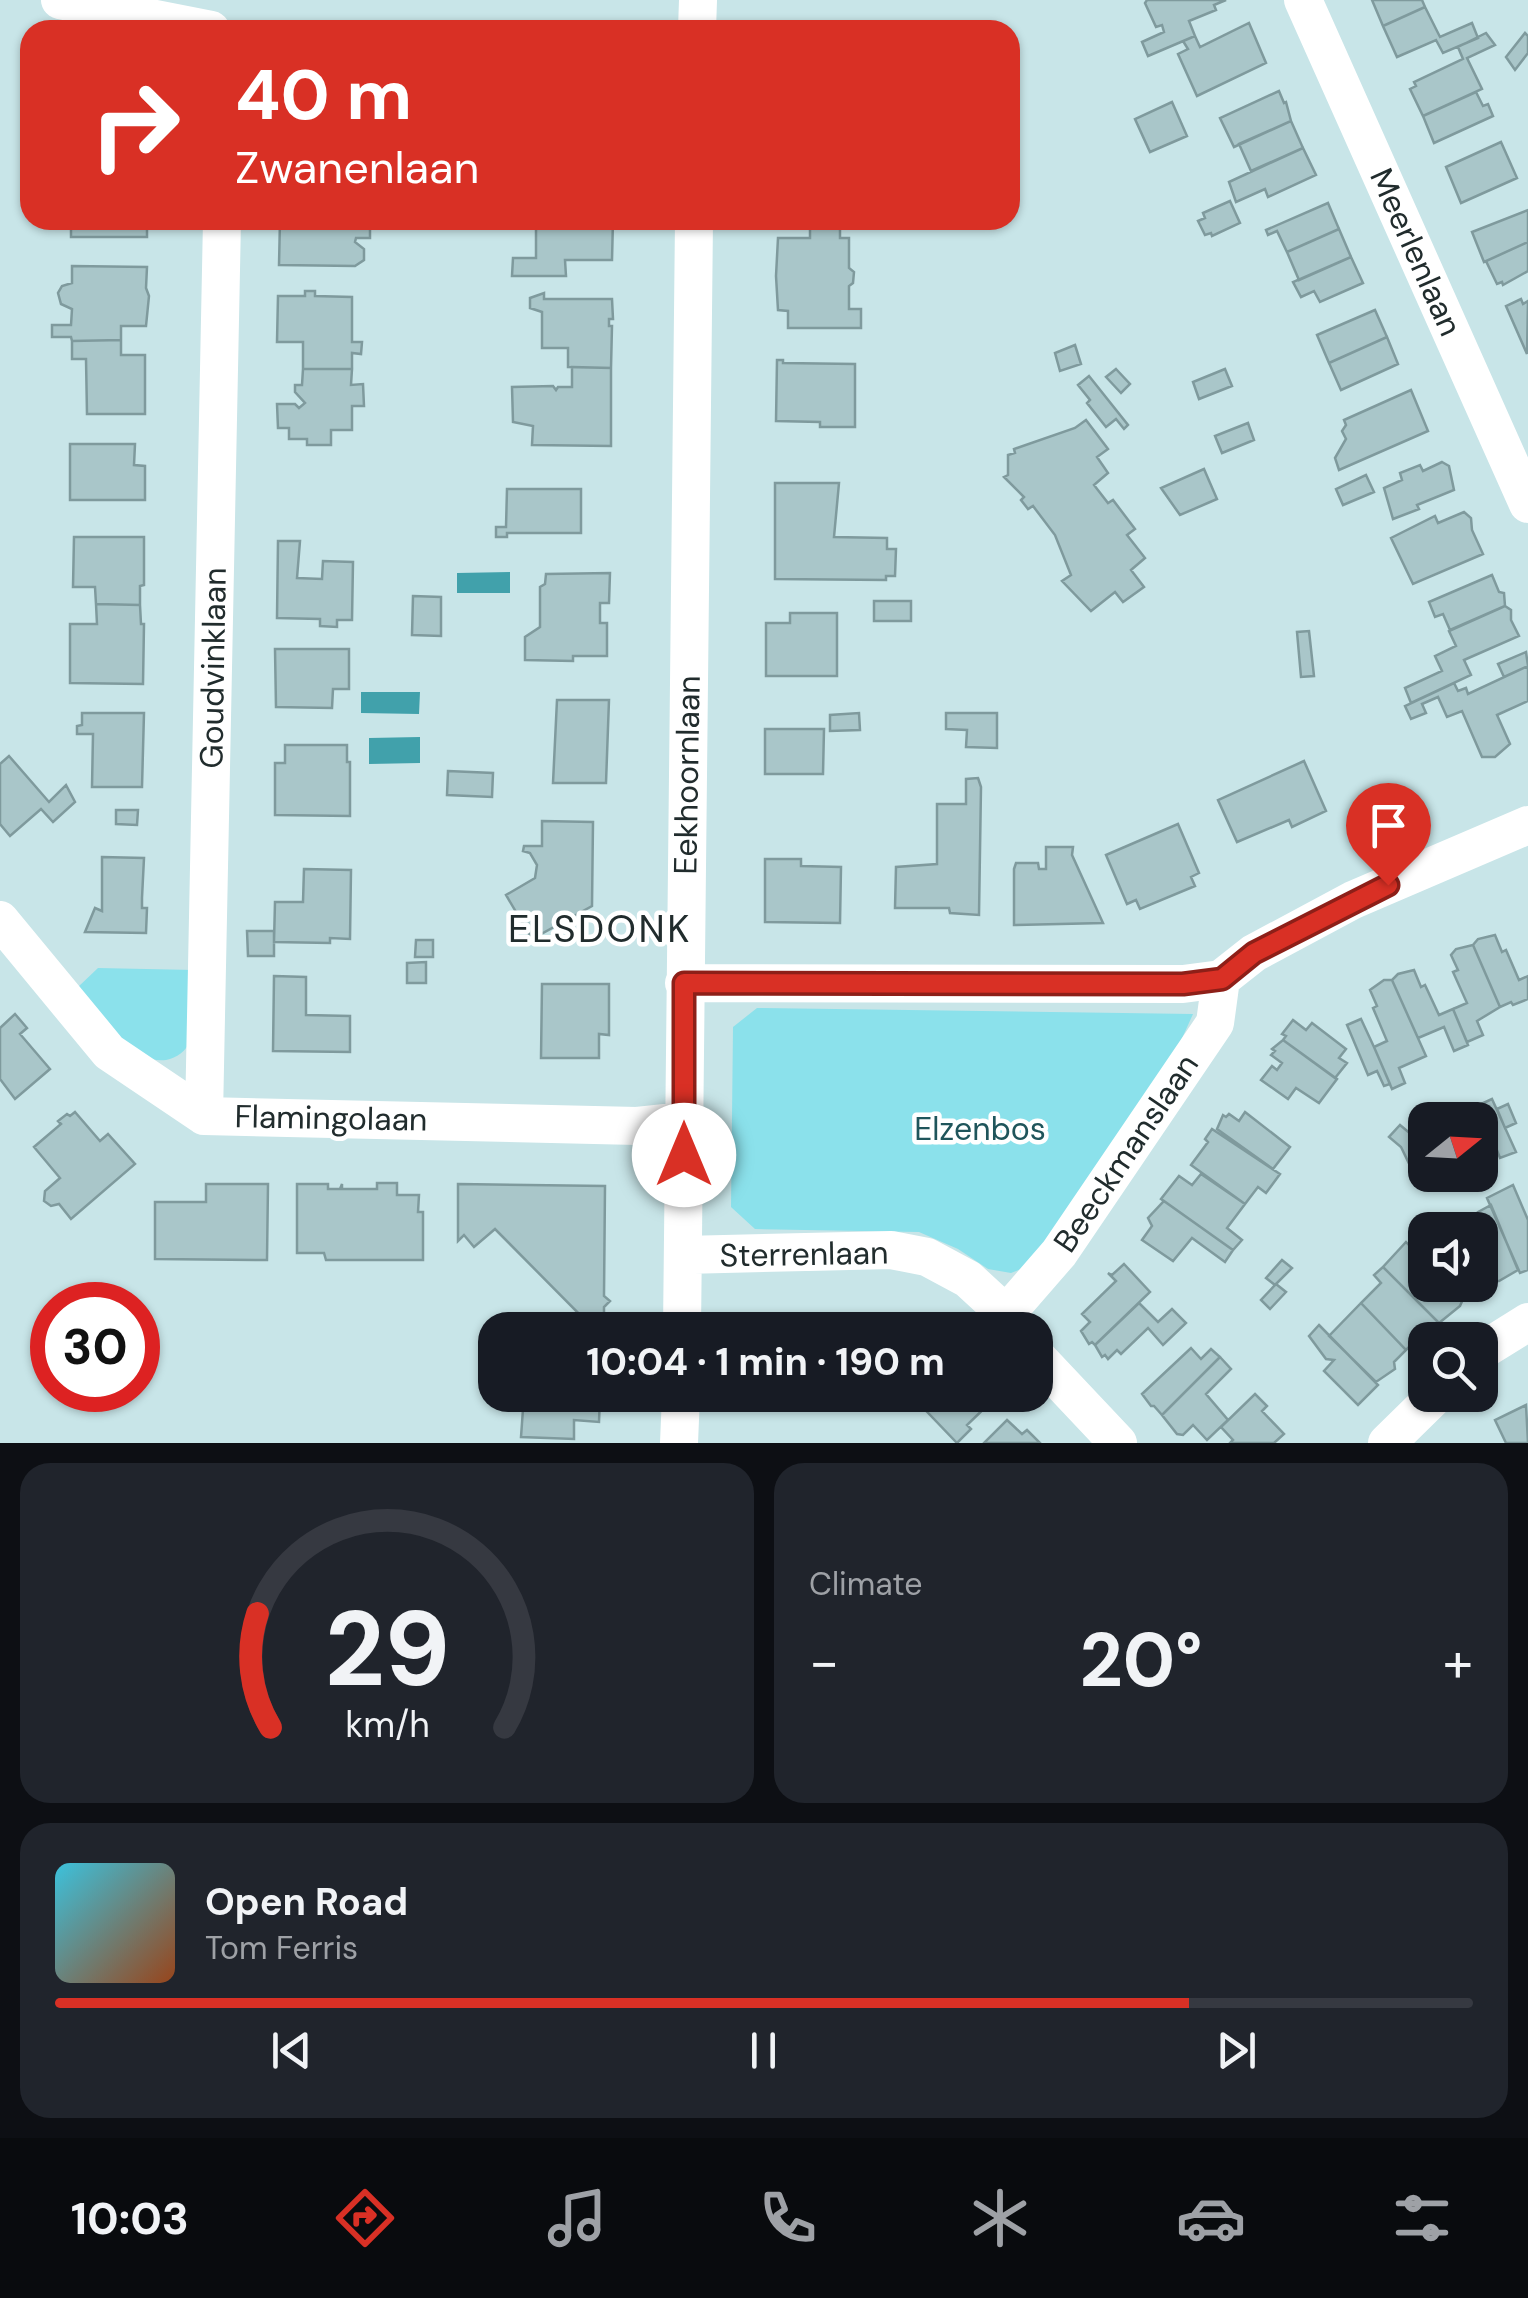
<!DOCTYPE html>
<meta charset="utf-8">
<style>
body{margin:0;font-family:"DM Sans",sans-serif;background:#20242c;color:#f1f3f6;height:100vh;display:flex;flex-direction:column;font-size:38px;white-space:nowrap}
*{box-sizing:border-box;margin:0}
p{font-size:32px;color:#9ea1a6}
.icon{flex:none;width:55px;height:55px;fill:none;stroke:currentColor;stroke-width:2;stroke-linecap:round;stroke-linejoin:round}
.map{position:relative;height:1443px;overflow:hidden}
.details{display:flex;flex-direction:column;gap:20px;padding:20px;background:#0d0f14;flex:1}
.details>*{flex:none}
.hud{position:absolute;left:20px;top:20px;width:1000px;height:210px;border-radius:30px;box-shadow:0 2px 8px #0004;background:#d93025;color:#fff;overflow:hidden}
.needle{width:65px;rotate:72deg}
.buttons{position:absolute;left:1408px;top:1102px;display:grid;gap:20px}
.buttons a{display:grid;place-items:center;width:90px;height:90px;border-radius:20px;background:#171b24;box-shadow:0 2px 8px #0004;font-size:50px}
.speed{position:absolute;left:30px;top:1282px;display:flex;gap:20px;font-size:50px;font-weight:700;text-align:center}
.speed>*{display:grid;place-content:center;width:130px;height:130px;border-radius:50%;background:#171b24;box-shadow:0 2px 8px #0004;line-height:1}
.speed .limit{border:15px solid #d22;background:#fff;color:#111}
.pin{position:absolute;display:grid;place-items:center;width:85px;height:85px;color:#fff;margin:-102px -42px;border-radius:50% 50% 50% 0;rotate:-45deg;box-shadow:0 0 10px #0007}
.pin .icon{rotate:45deg}
.me{position:absolute;width:110px;margin:-55px;rotate:0deg;stroke-linejoin:round;filter:drop-shadow(0 0 8px #0008)}
.turn{display:flex;align-items:center;gap:35px;height:210px;padding:0 50px;font-size:45px}
.turn .icon{width:130px;height:130px;stroke-width:2.5}
.turn b{display:block;font-size:70px;line-height:85px}
.big{font-size:75px;font-weight:700;line-height:1.1}
.details .card{flex:1;display:flex;flex-direction:column;justify-content:center;gap:15px;min-width:0;padding:0 35px;border-radius:30px;background:#20242c}
.details .dial{align-items:center;gap:0}
.dial svg{height:260px;overflow:visible;fill:none;stroke:#363941;stroke-width:7;stroke-linecap:round;text-anchor:middle}
.dial text{fill:#f1f3f6;stroke:none}
.song{display:flex;align-items:center;gap:30px}
.cover{width:120px;height:120px;border-radius:15px;background:linear-gradient(135deg,hsl(190 70% 55%),hsl(20 70% 35%))}
.played{height:10px;border-radius:5px;background:linear-gradient(90deg,#d93025 80%,#363941 80%)}
.keys{display:flex;justify-content:space-around;direction:ltr}
.heat{display:flex;justify-content:space-between;align-items:center;font-size:55px;direction:ltr}
.details .tiles{flex:1;display:grid;gap:20px;grid-template-columns:1fr 1fr}
.card:last-child{grid-column:span 2}
.trip{position:absolute;left:478px;top:1312px;width:575px;height:100px;border-radius:30px;background:#171b24;box-shadow:0 2px 8px #0004;font-weight:700;line-height:100px;text-align:center}
.tab-bar{display:flex;height:160px;justify-content:space-around;align-items:center;background:#090b0e;color:#9ea1a6}
.tab-bar .icon{width:70px;height:70px}
.tab-bar .on{color:#d93025}
.tab-bar b{font-size:45px;color:#f1f3f6}
.map>svg:first-child{display:block}
</style>
<div class="map">
<svg width="1528" height="1443" viewBox="0 0 1528 1443">
<rect width="100%" height="100%" fill="#c8e5e8"/>
<path fill="#8be1eb" d="M98,968L194,970C193,991 197,1022 190,1041C186,1051 177,1058 166,1060C129,1065 98,1012 77,988Z
M757,1008L1193,1014L1170,1065L1029,1266L1011,1273L988,1269L958,1249L919,1232L755,1229L731,1207L733,1027Z"/>
<path fill="#41a1ab" d="M510,572V593H457V573Z
M361,692H420L419,714L361,713Z
M420,737V763L369,764V738Z"/>
<path fill="#a9c6c9" stroke="#7f9a9d" stroke-width="2.5" d="M1147,0H1226L1214,5L1216,10L1189,21L1195,36L1148,56L1142,42L1164,32L1162,25L1156,27L1145,3Z
M1372,0H1422L1425,7L1383,26Z
M1425,7L1440,37L1472,23L1478,38L1443,53L1436,40L1397,57L1383,26Z
M1249,23L1266,63L1197,96L1178,54L1188,49L1183,41L1195,36L1200,47Z
M1486,33L1495,45L1467,58L1482,89L1423,116L1410,89L1416,86L1414,82L1463,59L1458,47Z
M1525,33L1528,36V53L1515,70L1506,57Z
M1279,91L1284,103L1286,102L1291,121L1234,147L1220,118Z
M1476,92L1483,106L1488,104L1493,116L1434,143L1423,116Z
M1172,102L1187,136L1150,152L1135,119Z
M1291,121L1303,148L1251,171L1239,144Z
M1501,142L1517,178L1461,203L1446,167Z
M1303,148L1316,175L1268,197L1265,189L1236,202L1229,182Z
M1230,201L1240,223L1212,236L1211,233L1205,235L1198,221L1205,218L1203,213Z
M1328,203L1339,229L1287,252L1277,231L1268,235L1266,230Z
M1528,210V242L1484,262L1472,232Z
M71,220H147V237H71Z
M280,220H355V223L370,224V238H356L355,242L364,249V260L355,266L279,265Z
M536,220H613L612,260H565L566,276H512L513,258H536Z
M810,220H840V238H849V268L854,272L853,283L849,286V309H861V328H788V311L778,310L776,276L778,238H810Z
M1339,229L1351,257L1299,280L1287,252Z
M1528,242V271L1503,285L1502,282L1497,284L1486,261Z
M1351,257L1363,283L1320,302L1314,291L1301,297L1293,282Z
M72,266L147,267L146,288L149,296L146,326H121V340L72,341L71,337H52V325H71L72,309L61,304L58,293L62,286L72,283Z
M305,291H315V296L352,297V342H362L361,354L352,353V369H303V342H277L278,296H305Z
M544,293V299H612L613,319H609V326H612L611,368L568,367V348H542V312L530,308V298Z
M1521,299L1523,304L1528,301L1527,354L1506,306Z
M1375,310L1387,337L1329,363L1317,335Z
M1387,337L1398,364L1341,390L1329,363Z
M121,340V355H145V414H87L86,359H72V341Z
M1075,345L1081,364L1060,371L1055,353Z
M777,360H783V363L855,364V427H820V422L776,421Z
M572,367L611,368V446L532,445L533,426L513,422L512,387L553,386L556,390L558,387H572Z
M303,369H352L351,385L363,384L364,406H352V430H331V445H307V439H289V428H278L277,404H295L299,408L305,403L295,392V385H302Z
M1116,369L1130,384L1121,393L1106,377Z
M1225,369L1232,386L1199,399L1193,382Z
M1089,376L1128,425L1124,429L1116,419L1106,427L1087,403L1090,400L1078,385Z
M1411,390L1428,431L1339,470L1335,458L1346,439L1342,431L1346,425L1344,420Z
M1086,420L1108,449L1097,457L1108,473L1094,485L1108,503L1113,500L1135,529L1127,535L1145,558L1131,570L1144,587L1123,602L1115,592L1091,611L1062,581L1071,575L1055,535L1033,506L1028,509L1021,500L1024,497L1004,477L1008,475V455L1015,453L1014,449L1075,428Z
M1248,423L1254,440L1222,453L1215,436Z
M70,444H135L134,465L145,466V500H70Z
M1442,462L1449,466L1454,490L1417,505L1419,509L1393,519L1384,488L1402,480L1400,473L1420,465L1423,471Z
M1204,469L1217,499L1180,515L1161,488Z
M1366,475L1374,492L1343,505L1336,489Z
M775,483H839L834,537L887,538V549H896L895,576H886V580L775,579Z
M507,489H581V533H507V537H496V527H506Z
M1464,512L1471,518L1472,530L1483,554L1413,584L1391,538L1435,516L1438,523Z
M74,537H144V585L140,586V605L96,604L95,587H73Z
M278,541H300L297,578L322,579L323,561L353,562L352,620H337V627L320,626V619L277,618Z
M610,573L609,603H600V623H607V656H573V661L525,660V637L540,627V587L545,584L546,574Z
M1492,575L1499,592L1504,593L1505,606L1450,630L1443,614L1435,617L1429,602Z
M413,596L441,597V636L412,635Z
M874,601H911V621H874Z
M96,604L140,605L141,624H144L143,684L70,683V624H97Z
M1505,606L1511,610V620L1519,636L1464,660L1471,675L1411,703L1405,688L1442,671L1435,656L1456,646L1449,631Z
M790,613H837V676H766V623H790Z
M1309,631L1314,676L1301,677L1297,632Z
M275,649H349V689H333L332,708L276,707Z
M1526,652L1528,666L1504,677L1498,664Z
M1528,666V701L1497,715L1510,744L1495,757H1482L1462,711L1447,717L1438,697L1422,704L1426,713L1411,719L1405,706L1454,683L1458,691L1466,688L1468,694Z
M557,700H609L606,783H553Z
M82,713H144L142,787H92L93,734H77V726L82,725Z
M859,713L860,730L830,731V715Z
M946,713H997V748L966,747L967,730L946,729Z
M765,729H824L823,774H765Z
M285,745H347V762H350V816L275,815V763H285Z
M9,756L49,802L66,785L75,802L53,822L41,809L10,836L0,824V764Z
M1304,761L1326,811L1292,827L1289,820L1237,842L1218,800Z
M448,771L493,773L492,797L447,795Z
M978,778L981,787L979,915L950,913L949,908H895L896,867L937,864V804H966V779Z
M116,810H138L137,825L116,824Z
M542,821L593,822L592,906L532,939L506,895L535,878L537,865L530,853L523,851L524,846H542Z
M1178,824L1199,873L1191,877L1195,886L1140,909L1136,900L1127,904L1106,855Z
M1046,847H1073L1072,855L1103,923L1014,925V869L1016,863H1038L1039,869H1046Z
M102,857L144,858L142,898V908H147L146,933L85,932L95,908L102,911Z
M765,859H801V866L841,867L840,923L765,922Z
M304,869L351,870L350,939L330,938V943L274,942L275,902H303Z
M247,931H274V956H248Z
M1495,935L1502,952L1506,950L1519,980L1528,976V999L1513,1005L1511,1002L1500,1007L1473,945L1478,939Z
M416,940H433V957H415Z
M1473,945L1500,1007L1477,1021L1483,1035L1467,1042L1453,1009L1467,1003L1453,972L1458,970L1451,955L1456,949Z
M426,962V983H407V963Z
M1414,970L1421,987L1425,985L1439,1015L1453,1009L1468,1045L1454,1051L1444,1027L1418,1038L1392,980L1398,974Z
M274,976L306,977V1015L350,1016V1052L273,1051Z
M1384,980H1392L1426,1056L1399,1068L1405,1083L1392,1089L1374,1047L1387,1041L1373,1008L1377,1006L1370,990Z
M542,984H609V1035L599,1034V1058H541Z
M15,1014L27,1028L20,1034L50,1069L15,1099L0,1079V1028Z
M1361,1019L1374,1047L1390,1084L1384,1086L1377,1071L1368,1075L1347,1025Z
M1293,1020L1306,1030L1312,1023L1346,1049L1339,1058L1347,1063L1335,1078L1283,1040L1286,1036L1282,1034Z
M1283,1040L1337,1079L1319,1103L1296,1088L1288,1099L1261,1080L1272,1066L1277,1070L1282,1063L1271,1055L1275,1051L1272,1049Z
M1492,1099L1516,1152L1500,1158L1479,1105Z
M1508,1104L1516,1123L1505,1128L1497,1109Z
M75,1112L100,1141L108,1134L135,1164L71,1219L59,1204L51,1206L44,1201L45,1191L60,1178L34,1147L61,1124L58,1121L67,1114L70,1116Z
M1245,1112L1290,1147L1273,1169L1217,1129L1223,1115L1226,1117L1229,1114L1239,1121Z
M1400,1125L1412,1135L1425,1165V1175H1428L1417,1180L1401,1147L1389,1137Z
M1212,1129L1280,1174L1266,1193L1258,1187L1245,1204L1191,1165L1208,1142L1205,1139Z
M1201,1174L1245,1204L1227,1228L1242,1240L1233,1250L1161,1199L1179,1176L1192,1185Z
M377,1183H397V1195H419L418,1212H423V1260H326L324,1253H297V1184H328V1189H340L342,1184V1189H377Z
M206,1184H268L267,1260L155,1259V1202H206Z
M458,1184L605,1186L604,1296L610,1301L604,1307V1328L600,1324L594,1329L495,1229L474,1247L464,1235L458,1241Z
M1513,1185L1528,1220V1270L1520,1273L1487,1198Z
M1164,1201L1233,1250L1225,1262L1192,1238L1173,1261L1142,1240L1152,1226L1148,1218Z
M1491,1205L1518,1270L1499,1281H1493L1484,1261L1480,1262V1230H1454L1453,1227L1479,1215L1478,1212Z
M1406,1242L1425,1262V1285H1448L1463,1299L1460,1306L1439,1323L1383,1267Z
M1282,1260L1292,1268L1275,1285L1266,1278Z
M1124,1264L1150,1292L1095,1345L1092,1342L1089,1344L1081,1331L1090,1322L1082,1314L1116,1281L1108,1273L1112,1275Z
M1383,1267L1438,1322L1424,1340L1417,1339L1406,1350L1361,1303L1381,1283L1374,1275Z
M1276,1284L1286,1292L1270,1309L1261,1300Z
M1139,1303L1158,1322L1172,1309L1186,1323L1163,1345L1148,1328L1121,1354L1117,1350L1108,1359L1105,1355L1102,1357L1095,1345Z
M1361,1303L1406,1350L1394,1362L1395,1369L1376,1382L1329,1336Z
M760,1319H809V1330H760Z
M856,1319H919L929,1330H856Z
M1319,1325L1378,1385L1358,1405L1324,1371L1334,1360L1326,1359L1309,1336Z
M1191,1348L1201,1359L1211,1349L1220,1357L1162,1415L1154,1406H1151L1142,1394Z
M1220,1357L1231,1369L1206,1394L1228,1420L1207,1440L1193,1425L1183,1435L1177,1434L1162,1415Z
M1255,1394L1267,1406L1262,1411L1284,1434L1274,1443H1230L1233,1440L1221,1427Z
M529,1395H600L599,1422L574,1420V1439L521,1437L523,1409L527,1410Z
M911,1395H993L995,1398L967,1425L971,1429L957,1443Z
M1526,1405L1528,1443H1506L1495,1420Z
M1007,1420L1022,1434L1027,1430L1040,1443H984Z"/>
<g fill="none" stroke-linecap="round" stroke-linejoin="round">
<path stroke="#fff" stroke-width="38" d="M60,0L211,30
M1303,0L1528,504
M697,30L698,0
M0,920L109,1052L204,1116L637,1126L684,1121
M684,983L1183,984L1221,979L1254,953L1353,900L1528,825
M204,1116L222,220
M684,1255L891,1250L927,1257L968,1279L1006,1314L1015,1330
M1006,1314L1059,1253L1215,1023L1221,979
M682,1330L694,220
M1480,1352L1528,1322
M1035,1355L1118,1443
M679,1443L681,1395
M1387,1443L1436,1395"/>
</g>
<g fill="none" stroke-linecap="round" stroke-linejoin="round">
<g stroke="#8d1f18" stroke-width="25">
<path id="route" d="M684,1155V983L1183,984L1222,979L1254,953L1388,885"/>
</g>
<use href="#route" stroke="#d93025" stroke-width="18"/>
</g>
<g text-anchor="middle" dominant-baseline="central" stroke-width="9" stroke-linejoin="round" paint-order="stroke">
<g font-size="32" fill="#212c2d" stroke="#fff">
<text transform="translate(1416 252) rotate(66)">Meerlenlaan</text>
<text transform="translate(213 668) rotate(-89)">Goudvinklaan</text>
<text transform="translate(687 775) rotate(-89)">Eekhoornlaan</text>
<text transform="translate(331 1118) rotate(1)">Flamingolaan</text>
<text transform="translate(1126 1153) rotate(-56)">Beeckmanslaan</text>
<text transform="translate(804 1254) rotate(-1)">Sterrenlaan</text>
</g>
<g font-size="32" fill="#1f555b" stroke="#fff">
<text x="980" y="1129">Elzenbos</text>
</g>
<g font-size="38" letter-spacing="2.5" fill="#212c2d" stroke="#fff">
<text x="600" y="929">ELSDONK</text>
</g>
</g>
</svg>
<div class="buttons">
<a><svg class="needle" viewBox="-14 -14 28 28"><path d="M0-13l5 13h-10z" fill="#e53935"/><path d="M0 13l5-13h-10z" fill="#9ea1a6"/></svg></a>
<a><svg class="icon" aria-label="sound" viewBox="0 0 24 24"><path d="M4 9h4l5-4v14l-5-4H4zM17 9q2 3 0 6"/></svg></a>
<a><svg class="icon" aria-label="search" viewBox="0 0 24 24"><circle cx="10" cy="10" r="6"/><path d="M15 15l6 6"/></svg></a>
</div>
<div class="speed"><div class="limit">30</div></div>
<div class="pin" style="left:1388px;top:885px;background:#d93025"><svg class="icon" aria-label="arrive" viewBox="0 0 24 24"><path d="M6 21V4h12l-3 4 3 4H6"/></svg></div>
<svg class="me" style="left:684px;top:1155px" viewBox="-20 -20 40 40"><circle r="19" fill="#fff"/><path d="M0-13L10 11 0 6-10 11z" fill="#d93025"/></svg>
<div class="trip">10:04 · 1 min · 190 m</div>
<div class="hud">
<div class="turn"><svg class="icon" aria-label="right" viewBox="0 0 24 24"><path d="M7 20v-9h11M14 6l5 5-5 5"/></svg><div><b>40 m</b>Zwanenlaan</div></div>
</div>
</div>
<section class="details">
<div class="tiles">
<div class="card dial"><svg viewBox="0 0 100 80">
<path d="M14 69A42 42 0 1 1 86 69"/>
<path d="M14 69A42 42 0 0 1 10 34" stroke="#d93025"/>
<text x="50" y="56" font-size="32" font-weight="700">29</text>
<text x="50" y="72" font-size="11">km/h</text>
</svg></div>
<div class="card"><p>Climate</p>
<div class="heat"><a>−</a><b class="big">20°</b><a>+</a></div>
</div>
<div class="card">
<div class="song"><i class="cover"></i><div><b>Open Road</b><p>Tom Ferris</p></div></div>
<div class="played"></div>
<div class="keys"><svg class="icon" aria-label="previous" viewBox="0 0 24 24"><path d="M18 5L8 12l10 7zM5 5v14"/></svg><svg class="icon" aria-label="pause" viewBox="0 0 24 24"><path d="M8 5v14M16 5v14"/></svg><svg class="icon" aria-label="next" viewBox="0 0 24 24"><path d="M6 5l10 7-10 7zM19 5v14"/></svg></div>
</div>
</div>
</section>
<nav class="tab-bar">
<b>10:03</b>
<svg class="icon on" aria-label="directions" viewBox="0 0 24 24"><path d="M12 3l9 9-9 9-9-9zM9 14v-3h6M13 9l2 2-2 2"/></svg>
<svg class="icon" aria-label="music" viewBox="0 0 24 24"><path d="M9 18V5l10-2v13"/><circle cx="6" cy="18" r="3"/><circle cx="16" cy="16" r="3"/></svg>
<svg class="icon" aria-label="phone" viewBox="0 0 24 24"><path d="M5 4h4l2 5-3 2q2 4 5 5l2-3 5 2v4C11 20 4 13 5 4z"/></svg>
<svg class="icon" aria-label="climate" viewBox="0 0 24 24"><path d="M12 3v18M4 7l16 10M4 17L20 7"/></svg>
<svg class="icon" aria-label="car" viewBox="0 0 24 24"><path d="M5 17H2v-5l4-1 3-4h7l3 4 3 1v5h-3M9 17h6M6 11h13"/><circle cx="7" cy="17" r="2"/><circle cx="17" cy="17" r="2"/></svg>
<svg class="icon" aria-label="filters" viewBox="0 0 24 24"><path d="M4 7h16M4 17h16"/><circle cx="9" cy="7" r="2"/><circle cx="15" cy="17" r="2"/></svg>
</nav>
